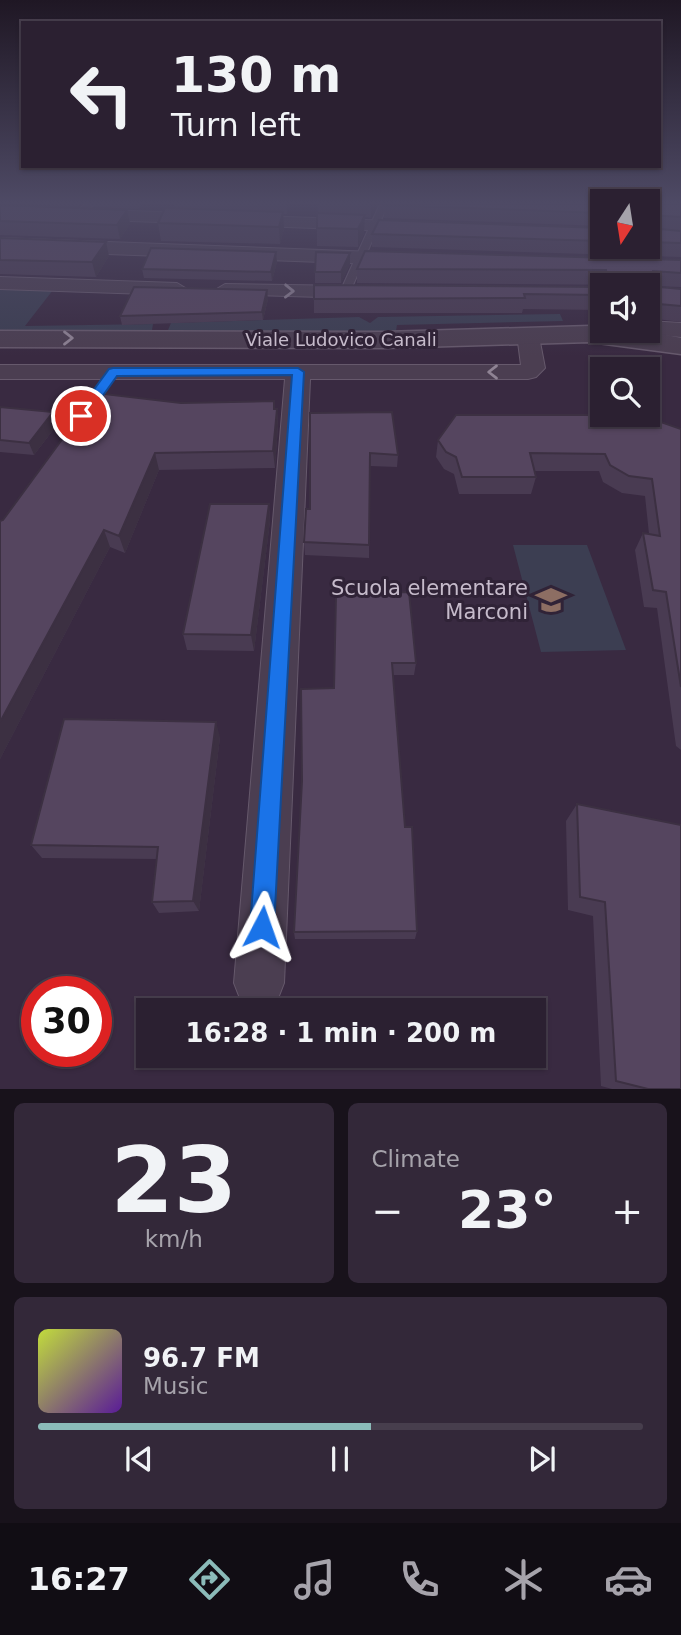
<!DOCTYPE html>
<meta charset="utf-8">
<style>
body{margin:0;font-family:"DejaVu Sans",sans-serif;background:#332839;color:#f1f3f6;height:100vh;display:flex;flex-direction:column;font-size:26px;white-space:nowrap}
*{box-sizing:border-box;margin:0}
p{font-size:23px;color:#a6a3ab}
.icon{flex:none;width:38px;height:38px;fill:none;stroke:currentColor;stroke-width:2;stroke-linecap:round;stroke-linejoin:round}
.map{position:relative;height:1089px;overflow:hidden}
.drawer{display:flex;flex-direction:column;gap:14px;padding:14px;background:#18121b;flex:1}
.drawer>*{flex:none}
.guide{position:absolute;left:21px;top:21px;width:640px;height:147px;border-radius:0px;box-shadow:0 2px 5px #0004,0 0 0 2px #473e4d;background:#2b2031;color:#f1f3f6;overflow:hidden}
.needle{width:46px;rotate:192deg}
.buttons{position:absolute;left:590px;top:189px;display:grid;gap:14px}
.buttons a{display:grid;place-items:center;width:70px;height:70px;border-radius:0px;background:#2b2031;box-shadow:0 2px 5px #0004,0 0 0 2px #473e4d;font-size:35px}
.speed{position:absolute;left:21px;top:976px;display:flex;gap:14px;font-size:35px;font-weight:700;text-align:center}
.speed>*{display:grid;place-content:center;width:91px;height:91px;border-radius:50%;background:#2b2031;box-shadow:0 2px 5px #0004,0 0 0 2px #473e4d;line-height:1}
.speed .limit{border:10px solid #d22;background:#fff;color:#111}
.pin{position:absolute;display:grid;place-items:center;width:60px;height:60px;color:#fff;margin:-30px;border:4px solid #fff;border-radius:50%;box-shadow:0 2px 7px #0007}
.me{position:absolute;width:77px;margin:-38px;rotate:4deg;stroke-linejoin:round;filter:drop-shadow(0 0 5px #0008)}
.turn{display:flex;align-items:center;gap:24px;height:147px;padding:0 35px;font-size:32px}
.turn .icon{width:91px;height:91px;stroke-width:2.5}
.turn b{display:block;font-size:49px;line-height:60px}
.big{font-size:52px;font-weight:800;line-height:1.1}
.drawer .card{flex:1;display:flex;flex-direction:column;justify-content:center;gap:10px;min-width:0;padding:0 24px;border-radius:10px;background:#332839}
.drawer .dial{align-items:center;gap:0}
.dial b{font-size:91px;line-height:1}
.song{display:flex;align-items:center;gap:21px}
.cover{width:84px;height:84px;border-radius:10px;background:linear-gradient(135deg,hsl(70 70% 55%),hsl(270 70% 35%))}
.played{height:7px;border-radius:4px;background:linear-gradient(90deg,#8bbbb9 55%,#473e4d 55%)}
.keys{display:flex;justify-content:space-around;direction:ltr}
.heat{display:flex;justify-content:space-between;align-items:center;font-size:38px;direction:ltr}
.drawer .tiles{flex:1;display:grid;gap:14px;grid-template-columns:1fr 1fr}
.card:last-child{grid-column:span 2}
.trip{position:absolute;left:136px;top:998px;width:410px;height:70px;border-radius:0px;background:#2b2031;box-shadow:0 2px 5px #0004,0 0 0 2px #473e4d;font-weight:800;line-height:70px;text-align:center}
.dock{display:flex;height:112px;justify-content:space-around;align-items:center;background:#110d14;color:#a6a3ab}
.dock .icon{width:49px;height:49px}
.dock .on{color:#8bbbb9}
.dock b{font-size:32px;color:#f1f3f6}
.map>svg:first-child{display:block}
</style>
<div class="map">
<svg width="681" height="1089" viewBox="0 0 681 1089">
<rect width="100%" height="100%" fill="#392a41"/>
<path fill="#3c3e52" d="M0,289L53,290L25,326L153,324L152,330H168L171,323L359,317L370,323L378,317L560,314L563,321L397,325L396,331L0,333Z
M587,545L626,650L541,652L513,545Z"/>
<g fill="none" stroke-linecap="round" stroke-linejoin="round">
<g stroke="#66596c" stroke-width="2">
<path id="service" d="M85,204H94L82,216H76V212Z
M379,206L404,205L408,208L404,211H385L350,292L341,294L340,292Z"/>
</g>
<g stroke="#66596c" stroke-width="2">
<path id="minor" d="M0,206L419,222L428,227L419,232L0,216Z
M0,238L403,253L413,259L403,265L0,250Z
M0,277L177,283L187,289L177,295L0,289Z
M225,284L355,286L365,292L355,298L218,294L215,290Z
M648,321L681,323V337L640,333L648,331Z
M529,335L540,342L545,368L536,377L528,379H310L284,983L277,1001L259,1008L241,1001L234,983L285,379H0V365H521L518,342Z"/>
</g>
<g stroke="#66596c" stroke-width="3">
<path id="tertiary" d="M590,326H602V331H646L681,338V354L590,342L384,348L0,347V331L384,332Z"/>
</g>
<use href="#service" fill="#4b3e51" fill-rule="evenodd"/>
<use href="#minor" fill="#4b3e51" fill-rule="evenodd"/>
<use href="#tertiary" fill="#4b3e51" fill-rule="evenodd"/>
</g>
<path fill="#493b52" d="M0,204H82L78,206Z
M94,204H142L139,209L95,207Z
M174,204H290L287,214H283L284,229L280,244L161,241L158,223L175,208Z
M318,204H379L371,218L364,217V233L358,247L317,246V228Z
M602,204V226L384,218L385,205Z
M648,204H681V257L372,247V234L602,228V247H648Z
M0,205L127,210L130,224L120,239L0,235Z
M0,238L109,256L96,277L0,274Z
M350,253V264L341,283H315V272Z
M681,260V287L650,286L681,289V322L648,318V285L357,283V269Z
M277,262L272,281L144,278L142,269Z
M602,287V310L523,309L522,313H314V299Z
M268,299L263,320L122,325L120,316Z
M181,403L277,409L278,426L275,468L159,470L125,553L110,547L0,759V521L3,520Z
M0,407L53,412L57,425L34,455L0,452Z
M310,413L398,455L397,467L370,466L369,558L305,555L304,542L310,509Z
M681,429V750L676,746L657,608L644,607L635,550L643,533L649,534L645,496L622,493L603,482L599,471H534L536,477L531,494H459L454,474L444,469L436,457L438,440Z
M269,504L270,521L254,651L187,650L183,634Z
M336,595L416,663L414,675H393L405,827L417,931L415,939H295L294,932L334,688Z
M220,737L199,911L159,913L152,902L157,859L42,858L31,845Z
M577,804L681,1089H612L601,1086L593,916L568,910L566,821Z"/>
<path fill="#3c3042" d="M287,204H290L287,214Z
M371,204H379L371,218Z
M127,210L130,224L120,239L117,225Z
M283,212L284,229L280,244L279,227Z
M365,215L364,233L358,247V229Z
M106,242L109,256L96,277L92,262Z
M276,252L277,262L272,281L271,272Z
M350,253V264L341,283V272Z
M267,290L268,299L263,320L262,312Z
M277,409L278,426L275,468L273,451Z
M53,412L57,425L34,455L29,443Z
M155,453L159,470L125,553L119,536Z
M269,504L270,521L254,651L251,635Z
M104,530L110,547L0,759V722Z
M216,722L220,737L199,911L193,901Z"/>
<path fill="#55455f" stroke="#3c3042" stroke-width="2" d="M386,204H602V213L385,205Z
M648,204H681V217L652,215L650,228L681,231V243L648,242Z
M0,205L127,210L117,225L0,221Z
M165,208L283,212L279,227L158,223Z
M317,213L365,215L358,229L317,228Z
M379,220L602,228V241L372,234Z
M0,238L106,242L92,262L0,260Z
M151,248L276,252L271,272L142,269Z
M365,251L681,260V273L653,271L650,286L681,289V306L648,303V285H608L606,270L357,269Z
M316,252L350,253L341,272H315Z
M314,285L602,287V295L524,294L525,298L314,299Z
M134,287L267,290L262,312L120,316Z
M96,393L181,403L274,401V409H277L273,451L155,453L119,536L104,530L0,722V521L3,520Z
M0,407L53,412L29,443L0,440Z
M392,412L398,455L370,453L369,545L304,542L306,509H310V413Z
M456,415H641L681,429V687L666,592L653,590L643,533L660,536L652,479L629,476L610,465L605,454L530,453L536,477H462L456,457L446,452L438,440Z
M210,504H269L251,635L183,634Z
M409,592L416,663H392L405,827H412L417,931L294,932L302,781L301,689L334,688L336,595Z
M64,719L216,722L193,901L152,902L158,847L31,845Z
M577,804L681,825V1089H648L616,1081L605,902L580,897Z"/>
<defs><path id="oneway-chevron" d="M-2-3.5L2.5 0L-2 3.5" fill="none" stroke-width="1.6" stroke-linecap="round" stroke-linejoin="round" transform="scale(1.75)"/></defs>
<g stroke="#8f8394">
<use href="#oneway-chevron" transform="translate(289 291) rotate(1)"/>
<use href="#oneway-chevron" transform="translate(68 338)"/>
<use href="#oneway-chevron" transform="translate(493 372) rotate(-180)"/>
</g>
<linearGradient id="sky" x2="0" y2="1"><stop stop-color="#1f1724"/><stop offset="0.57" stop-color="#4e4a65"/><stop offset="1" stop-color="#4e4a65" stop-opacity="0"/></linearGradient>
<rect width="681" height="356" fill="url(#sky)"/>
<path fill="#1a73e8" stroke="#114b97" stroke-width="2" d="M113,368H298L304,372L274,927L271,936L262,939L254,936L250,927L292,375L117,376L86,419H76V414L109,369Z"/>
<defs>
<g id="school-bare" transform="scale(2.415)"><path d="M0-5L7-2L0 1L-7-2ZM-4 1L0 2.5L4 1V4Q0 6-4 4Z" fill="#8d6e63" stroke="#302337" stroke-width="2.5" paint-order="stroke"/></g>
</defs>
<g fill-rule="evenodd">
<use href="#school-bare" x="551" y="600"/>
</g>
<g text-anchor="middle" dominant-baseline="central" stroke-width="6" stroke-linejoin="round" paint-order="stroke">
<g font-size="18" fill="#c6bbcb" stroke="#302337">
<text x="341" y="339">Viale Ludovico Canali</text>
</g>
<g font-size="21" fill="#c6bbcb" stroke="#302337" text-anchor="end">
<text x="528" y="588">Scuola elementare<tspan x="528" dy="24">Marconi</tspan></text>
</g>
</g>
</svg>
<div class="buttons">
<a><svg class="needle" viewBox="-14 -14 28 28"><path d="M0-13l5 13h-10z" fill="#e53935"/><path d="M0 13l5-13h-10z" fill="#a6a3ab"/></svg></a>
<a><svg class="icon" aria-label="sound" viewBox="0 0 24 24"><path d="M4 9h4l5-4v14l-5-4H4zM17 9q2 3 0 6"/></svg></a>
<a><svg class="icon" aria-label="search" viewBox="0 0 24 24"><circle cx="10" cy="10" r="6"/><path d="M15 15l6 6"/></svg></a>
</div>
<div class="speed"><div class="limit">30</div></div>
<div class="pin" style="left:81px;top:416px;background:#d93025"><svg class="icon" aria-label="arrive" viewBox="0 0 24 24"><path d="M6 21V4h12l-3 4 3 4H6"/></svg></div>
<svg class="me" style="left:262px;top:927px" viewBox="-20 -20 40 40"><path d="M0-17L14 15 0 8-14 15z" fill="#1a73e8" stroke="#fff" stroke-width="4"/></svg>
<div class="trip">16:28 · 1 min · 200 m</div>
<div class="guide">
<div class="turn"><svg class="icon" aria-label="left" viewBox="0 0 24 24"><path d="M17 20v-9H6M10 6l-5 5 5 5"/></svg><div><b>130 m</b>Turn left</div></div>
</div>
</div>
<section class="drawer">
<div class="tiles">
<div class="card dial"><b>23</b><p>km/h</p></div>
<div class="card"><p>Climate</p>
<div class="heat"><a>−</a><b class="big">23°</b><a>+</a></div>
</div>
<div class="card">
<div class="song"><i class="cover"></i><div><b>96.7 FM</b><p>Music</p></div></div>
<div class="played"></div>
<div class="keys"><svg class="icon" aria-label="previous" viewBox="0 0 24 24"><path d="M18 5L8 12l10 7zM5 5v14"/></svg><svg class="icon" aria-label="pause" viewBox="0 0 24 24"><path d="M8 5v14M16 5v14"/></svg><svg class="icon" aria-label="next" viewBox="0 0 24 24"><path d="M6 5l10 7-10 7zM19 5v14"/></svg></div>
</div>
</div>
</section>
<nav class="dock">
<b>16:27</b>
<svg class="icon on" aria-label="directions" viewBox="0 0 24 24"><path d="M12 3l9 9-9 9-9-9zM9 14v-3h6M13 9l2 2-2 2"/></svg>
<svg class="icon" aria-label="music" viewBox="0 0 24 24"><path d="M9 18V5l10-2v13"/><circle cx="6" cy="18" r="3"/><circle cx="16" cy="16" r="3"/></svg>
<svg class="icon" aria-label="phone" viewBox="0 0 24 24"><path d="M5 4h4l2 5-3 2q2 4 5 5l2-3 5 2v4C11 20 4 13 5 4z"/></svg>
<svg class="icon" aria-label="climate" viewBox="0 0 24 24"><path d="M12 3v18M4 7l16 10M4 17L20 7"/></svg>
<svg class="icon" aria-label="car" viewBox="0 0 24 24"><path d="M5 17H2v-5l4-1 3-4h7l3 4 3 1v5h-3M9 17h6M6 11h13"/><circle cx="7" cy="17" r="2"/><circle cx="17" cy="17" r="2"/></svg>
</nav>
